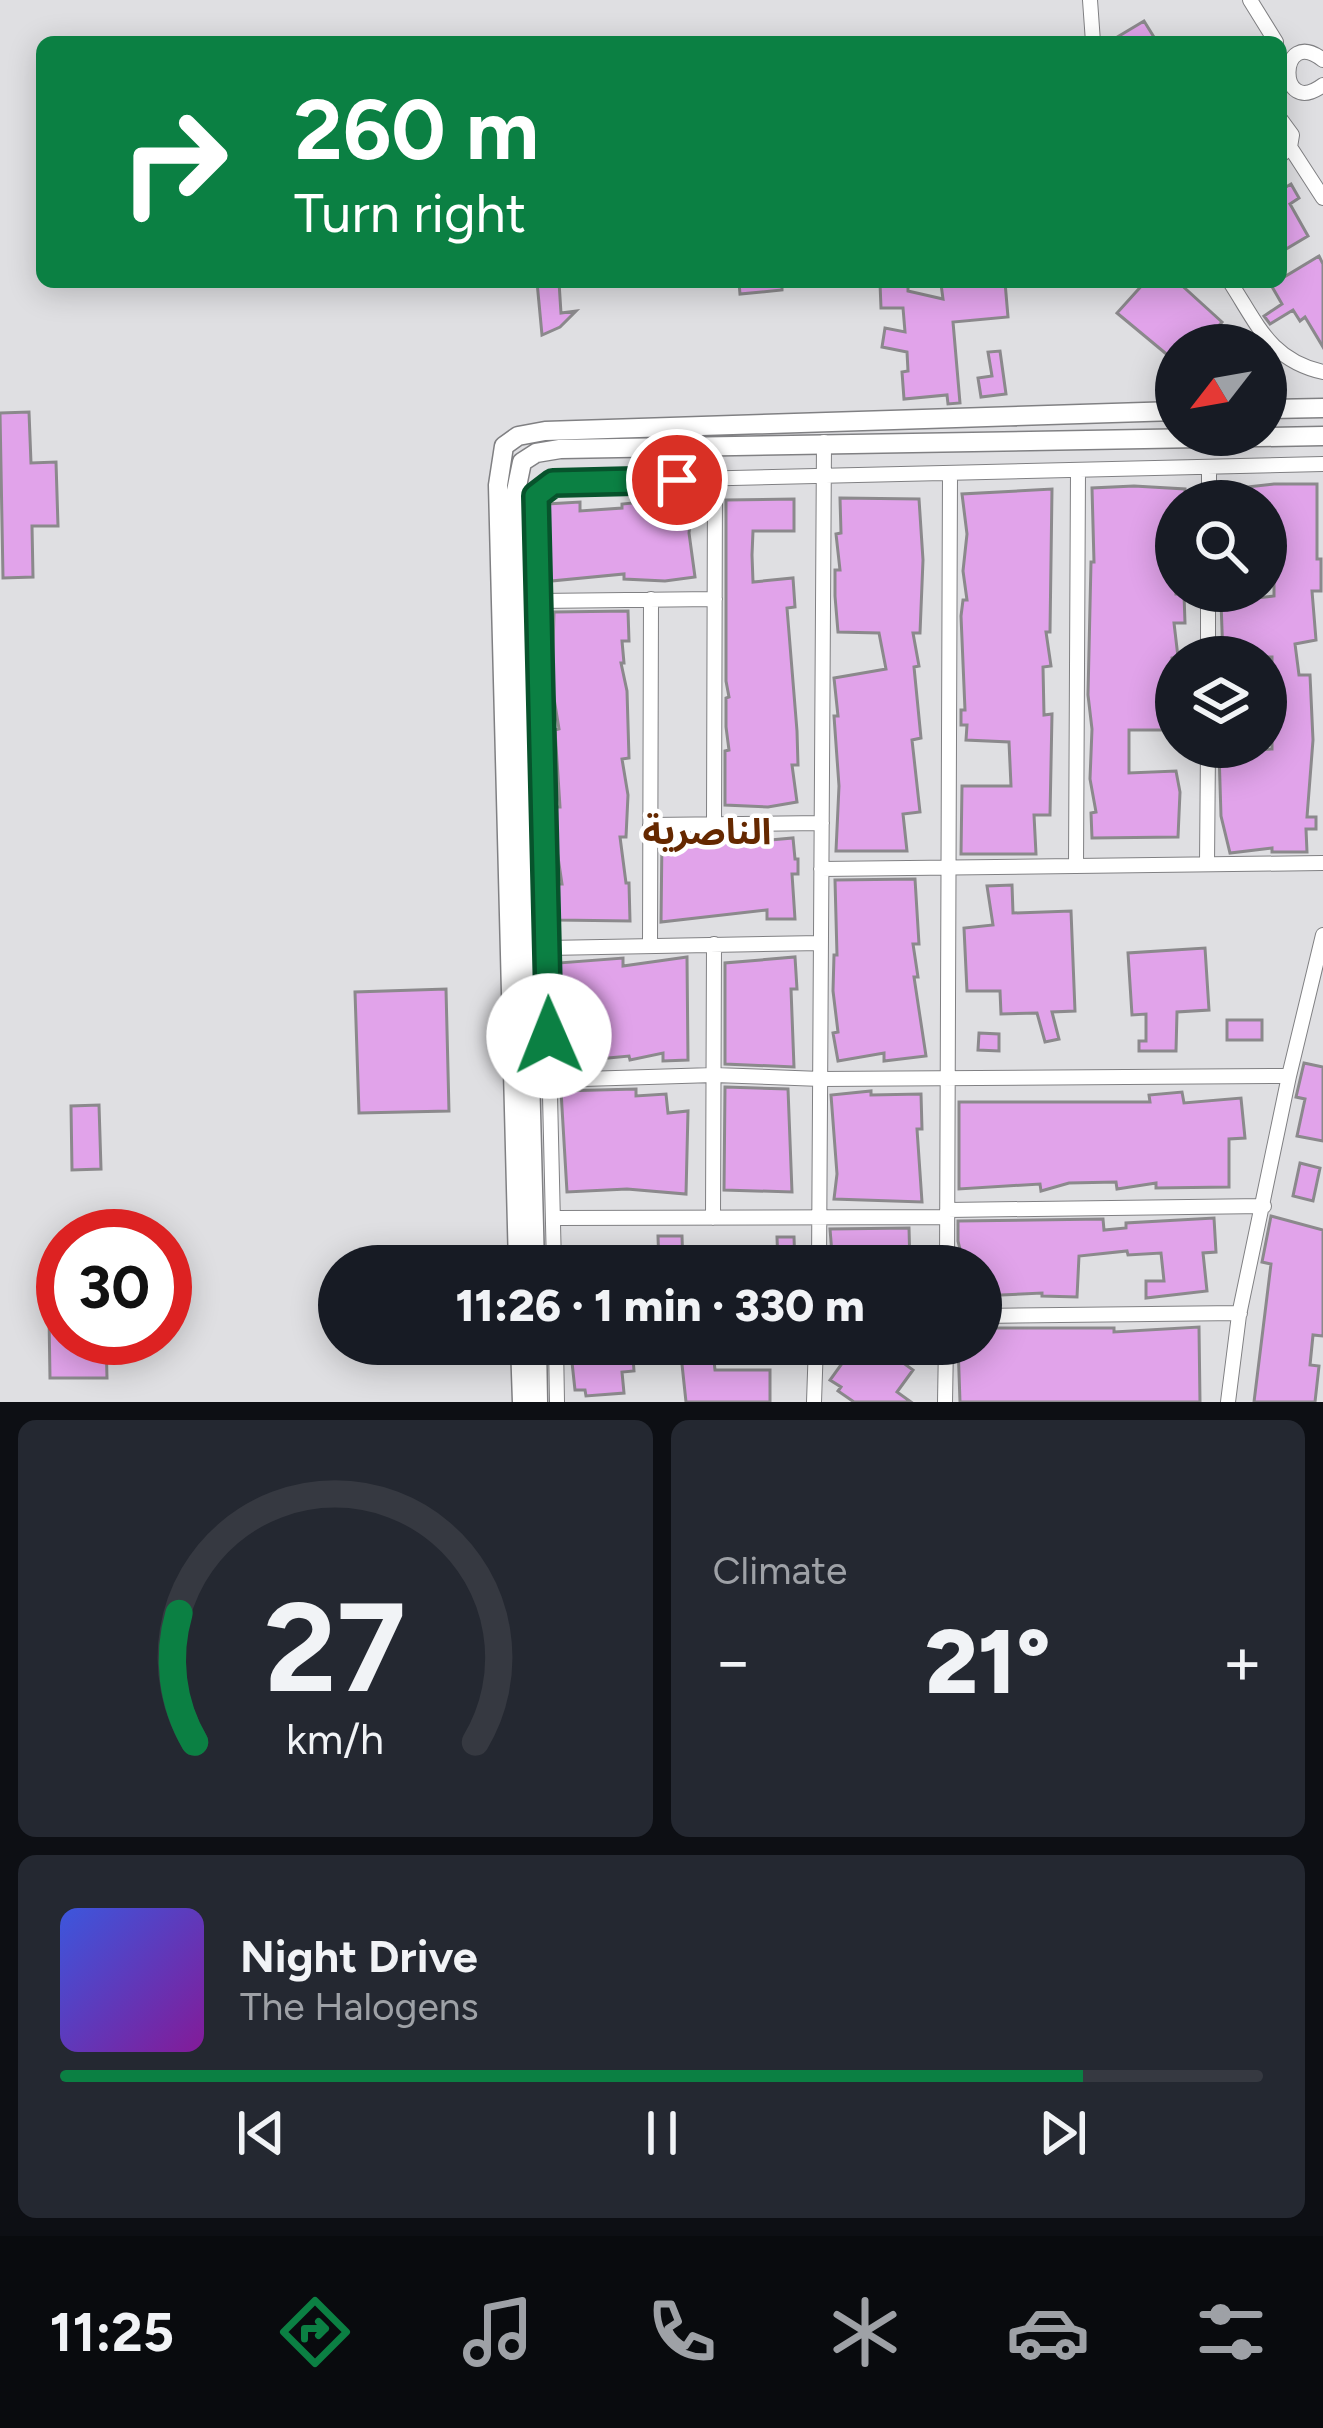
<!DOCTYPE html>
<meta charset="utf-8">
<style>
body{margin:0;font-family:Figtree,"Noto Sans Arabic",sans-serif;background:#242831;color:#f1f3f6;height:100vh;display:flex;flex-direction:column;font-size:45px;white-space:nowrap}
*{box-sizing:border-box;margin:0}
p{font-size:39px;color:#9ea1a6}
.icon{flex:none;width:66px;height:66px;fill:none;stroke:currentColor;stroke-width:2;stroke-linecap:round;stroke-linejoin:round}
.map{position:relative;height:1402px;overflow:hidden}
.details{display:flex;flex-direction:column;gap:18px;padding:18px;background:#0d0f14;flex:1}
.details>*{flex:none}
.guide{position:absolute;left:36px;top:36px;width:1251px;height:252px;border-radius:18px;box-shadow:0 6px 30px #0003;background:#0b8043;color:#fff;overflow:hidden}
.needle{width:78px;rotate:239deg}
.fabs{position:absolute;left:1155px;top:324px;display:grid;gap:24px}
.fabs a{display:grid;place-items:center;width:132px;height:132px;border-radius:50%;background:#171b24;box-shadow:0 6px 30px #0003;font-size:60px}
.speed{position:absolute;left:36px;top:1209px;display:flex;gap:24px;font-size:60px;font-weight:700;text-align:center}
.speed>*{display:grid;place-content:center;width:156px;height:156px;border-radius:50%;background:#171b24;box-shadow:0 6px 30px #0003;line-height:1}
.speed .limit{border:18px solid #d22;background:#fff;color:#111}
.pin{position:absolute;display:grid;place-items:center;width:102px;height:102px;color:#fff;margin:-51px;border:6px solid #fff;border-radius:50%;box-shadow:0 3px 12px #0007}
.me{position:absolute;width:132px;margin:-66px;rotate:359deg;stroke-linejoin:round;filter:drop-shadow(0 0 9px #0008)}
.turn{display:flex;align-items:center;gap:42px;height:252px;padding:0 60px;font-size:54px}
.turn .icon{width:156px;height:156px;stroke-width:2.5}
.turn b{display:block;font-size:84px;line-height:102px}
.big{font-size:90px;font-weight:800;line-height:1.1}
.details .tile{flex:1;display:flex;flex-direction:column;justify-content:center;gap:18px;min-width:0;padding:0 42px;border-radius:18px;background:#242831}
.details .dial{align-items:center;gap:0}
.dial svg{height:312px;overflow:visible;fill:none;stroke:#363941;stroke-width:7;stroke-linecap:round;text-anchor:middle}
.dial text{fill:#f1f3f6;stroke:none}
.song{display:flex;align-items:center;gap:36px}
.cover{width:144px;height:144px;border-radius:18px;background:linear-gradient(135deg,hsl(230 70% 55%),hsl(290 70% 35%))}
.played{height:12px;border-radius:6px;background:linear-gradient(90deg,#0b8043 85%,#363941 85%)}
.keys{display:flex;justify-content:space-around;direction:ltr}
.heat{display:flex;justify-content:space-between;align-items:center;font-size:66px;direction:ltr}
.details .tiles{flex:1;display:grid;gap:18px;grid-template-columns:1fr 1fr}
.tile:last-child{grid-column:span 2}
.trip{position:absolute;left:318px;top:1245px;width:684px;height:120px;border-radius:60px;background:#171b24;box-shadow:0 6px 30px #0003;font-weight:800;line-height:120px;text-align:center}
.tabs{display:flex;height:192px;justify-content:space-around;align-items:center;background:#090b0e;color:#9ea1a6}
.tabs .icon{width:84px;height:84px}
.tabs .on{color:#0b8043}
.tabs b{font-size:54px;color:#f1f3f6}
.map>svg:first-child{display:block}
</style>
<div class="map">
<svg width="1323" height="1402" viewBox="0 0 1323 1402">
<rect width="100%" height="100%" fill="#dfdfe2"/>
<path fill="#e1a3ea" stroke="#8b898c" stroke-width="3" d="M1144,21L1157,42H1109Z
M1291,184L1299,198L1290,204L1308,236L1281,252V190Z
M1319,256L1323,264V347L1305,317L1300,321L1293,310L1270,324L1264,316L1282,304L1271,285Z
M537,282H559L561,313L576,311L560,327L542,335Z
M739,282H782V290L740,294Z
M908,282V291L943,299L941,284L1005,282L1008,317L953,322L960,403L948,404L947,395L904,399L902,372L908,371L907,352L882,347L885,328L905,332L903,308H881L880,283Z
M1145,282H1178L1222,322L1202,345H1176V362L1117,313Z
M1000,351L1006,394L981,397L978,378L992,376L988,352Z
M29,412L31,463L56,462L58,526H32L33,577L3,578L0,413Z
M1274,484H1317V559H1321V591H1312L1316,640L1295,644L1299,675H1310L1313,740L1307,817H1316V829H1306L1307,852H1272V848L1230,853L1221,816L1219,752L1272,749V657H1223L1221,602L1274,596V550L1266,551V501H1220V490Z
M1134,486L1185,489V501H1176L1174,517L1176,594H1184L1185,623H1174L1178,657L1172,658L1174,693L1166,694L1169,713H1165V730H1129V773L1176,771L1180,792L1178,837L1092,838L1091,813L1096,812L1090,779L1092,729L1088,695L1091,562H1094L1092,488Z
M1052,489L1050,632H1046L1051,666L1043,667L1044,715L1052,714L1050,815H1034L1036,854H961L962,786H1011L1009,742L966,740L967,725H961V710H965L961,616L963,600H967L963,571L967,534L962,494Z
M663,496H693L689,533L695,577L665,581L624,579V574L551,581L547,504L580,502V511L622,508V504L663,500Z
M840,498L919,499L923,560L920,633H913L919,666L914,667L921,738L912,740L920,812L903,814L907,851H836L839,786L834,716H838L834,678L886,669L879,633L838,632L835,596V570H840L836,534L841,533Z
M794,499V531H753L752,555L753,582L793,578L795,607L787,608L797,731L798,765H792L797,802L768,807L725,805V751L729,750L726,727V698L729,697L726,681V500Z
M628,611L629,641H622L624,663H621L627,691L629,758L622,759L628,795L626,837H620L626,883H629L630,921L557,920L556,884H562L555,837V807H560L555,730L559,729L552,686L554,612Z
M759,836V841L793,838L795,859H798V874H792L795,919H767V910L661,922L662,837Z
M915,879L919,944H913L918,977H914L926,1056L884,1061V1053L838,1061L833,1033L838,1032L833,991L834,955H837L835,880Z
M1012,885L1013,913L1071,911L1075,1011L1052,1012L1059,1039L1045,1042L1037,1013L1001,1014L1000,991H967L964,928L993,925L987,886Z
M1205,948L1209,1010L1177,1012L1176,1051H1139V1041H1146V1014L1132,1015L1128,953Z
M687,957L688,1060L663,1061V1053L630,1060L629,1056L597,1059L596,1050L562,1055L559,1018L565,1017L558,963L623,958V966Z
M795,957L797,989H791L794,1067L725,1064V963Z
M446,989L449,1111L359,1113L355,992Z
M1227,1020H1262V1040H1227Z
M979,1033L999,1034V1051L978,1050Z
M1304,1063L1323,1067V1141L1297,1136L1305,1099L1296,1097Z
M725,1087L788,1089L792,1192L724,1190Z
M636,1089V1096L666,1094L668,1113L688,1111L686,1194L627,1189L567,1192L561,1091Z
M871,1091V1095L921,1094L922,1129H917L922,1202L834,1199L837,1174L831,1095Z
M1182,1092L1184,1103L1241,1098L1245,1138L1229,1139V1187L1156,1188V1183L1117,1189L1116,1182L1069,1183L1041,1191L1040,1184L959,1189V1102H1150L1149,1095Z
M99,1105L101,1169L72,1170L71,1106Z
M1300,1163L1320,1168L1313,1201L1293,1196Z
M1271,1216L1323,1230V1336L1313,1335L1310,1365L1319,1366L1315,1402H1254L1271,1264L1262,1262Z
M1214,1218L1216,1252L1203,1253L1207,1291L1146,1298V1281H1164L1161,1253L1128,1255L1127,1251L1079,1256L1077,1297L1042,1296V1293L1001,1295L981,1293V1266H964L958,1241V1221L1103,1219L1104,1230L1126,1228V1223Z
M909,1228L910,1266H833L830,1229Z
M658,1236H682L683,1266H659Z
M777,1237H794L795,1266H778Z
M48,1252H63V1338H106L107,1378H50Z
M1199,1327L1200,1402H960L958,1344H981V1328H1114V1332Z
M570,1344H632L634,1371L622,1372L624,1393L586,1396L585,1390H575Z
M658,1344H680L679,1360H658Z
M856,1344L877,1356L883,1348L913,1370L897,1392L911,1402H854L838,1391L841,1387L830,1380Z
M713,1352L715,1370H770V1402H686L681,1355Z"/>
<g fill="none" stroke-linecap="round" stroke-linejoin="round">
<g stroke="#808083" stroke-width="16">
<path id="minor" d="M1090,0L1093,42
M1250,0L1276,42
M1323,60C1278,24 1276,120 1323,85
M1281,120L1292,135L1290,147L1281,155
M1290,147L1323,198
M1230,282C1258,325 1270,360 1323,372
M1209,501V467
M538,601L715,599
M1208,657V591
M650,825L822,823
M714,825L715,479
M1207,864L1208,747
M1076,866L1078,470
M821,869L1323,863
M650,945L651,599
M547,948L821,943
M550,1080L714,1075L821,1079L1289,1076
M947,1210L1264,1206
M553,1218L947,1217
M713,1218L714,944
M554,1266L536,496L547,485L563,482L1323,464
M819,1266L824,442
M947,1266L950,473
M981,1316L1240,1313
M556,1344L557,1402
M814,1402L816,1344
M945,1402L946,1344
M1228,1402L1239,1315L1289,1076L1323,935"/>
</g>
<g stroke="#808083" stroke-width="21">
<path id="tertiary" d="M1266,409L1323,408
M518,1266L498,485L504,446L518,436L545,431L1176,411
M535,1266L515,496L522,462L536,453L560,449L1323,436
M520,1344L522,1402
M537,1344L538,1402"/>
</g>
<use href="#minor" stroke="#fff" stroke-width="14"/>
<use href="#tertiary" stroke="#fff" stroke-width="18"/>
</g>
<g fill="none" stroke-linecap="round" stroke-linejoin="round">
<g stroke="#07532c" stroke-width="30">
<path id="route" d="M549,1036L536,496L553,483L677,480"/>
</g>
<use href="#route" stroke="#0b8043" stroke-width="21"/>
</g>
<g text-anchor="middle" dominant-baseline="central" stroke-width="9" stroke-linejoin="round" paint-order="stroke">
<g font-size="36" font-weight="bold" fill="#652800" stroke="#fff">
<text x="707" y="831">الناصرية</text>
</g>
</g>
</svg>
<div class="fabs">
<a><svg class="needle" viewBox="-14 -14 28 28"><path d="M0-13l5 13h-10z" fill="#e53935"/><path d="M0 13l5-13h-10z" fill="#9ea1a6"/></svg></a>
<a><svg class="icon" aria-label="search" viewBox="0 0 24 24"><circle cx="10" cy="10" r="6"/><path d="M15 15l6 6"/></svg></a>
<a><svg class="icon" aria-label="layers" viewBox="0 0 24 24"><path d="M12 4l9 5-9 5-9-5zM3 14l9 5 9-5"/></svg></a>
</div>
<div class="speed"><div class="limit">30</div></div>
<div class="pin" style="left:677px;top:480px;background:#d93025"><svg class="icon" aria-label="arrive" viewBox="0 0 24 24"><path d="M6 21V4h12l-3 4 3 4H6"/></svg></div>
<svg class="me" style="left:549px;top:1036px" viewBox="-20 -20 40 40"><circle r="19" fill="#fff"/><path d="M0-13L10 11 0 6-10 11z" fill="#0b8043"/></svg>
<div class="trip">11:26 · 1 min · 330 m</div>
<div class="guide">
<div class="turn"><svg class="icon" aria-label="right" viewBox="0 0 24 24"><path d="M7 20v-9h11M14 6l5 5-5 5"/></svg><div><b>260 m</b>Turn right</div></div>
</div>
</div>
<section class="details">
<div class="tiles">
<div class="tile dial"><svg viewBox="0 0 100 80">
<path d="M14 69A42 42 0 1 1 86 69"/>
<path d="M14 69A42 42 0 0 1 10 36" stroke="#0b8043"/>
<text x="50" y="56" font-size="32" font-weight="700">27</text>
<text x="50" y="72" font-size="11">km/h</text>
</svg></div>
<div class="tile"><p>Climate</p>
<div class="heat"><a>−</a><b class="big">21°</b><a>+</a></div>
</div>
<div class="tile">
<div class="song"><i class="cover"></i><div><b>Night Drive</b><p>The Halogens</p></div></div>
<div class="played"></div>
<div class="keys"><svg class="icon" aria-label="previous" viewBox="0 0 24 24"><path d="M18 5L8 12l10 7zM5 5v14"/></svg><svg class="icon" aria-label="pause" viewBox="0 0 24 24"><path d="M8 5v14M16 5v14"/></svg><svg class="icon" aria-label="next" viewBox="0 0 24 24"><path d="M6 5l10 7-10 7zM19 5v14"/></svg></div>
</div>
</div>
</section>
<nav class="tabs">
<b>11:25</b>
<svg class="icon on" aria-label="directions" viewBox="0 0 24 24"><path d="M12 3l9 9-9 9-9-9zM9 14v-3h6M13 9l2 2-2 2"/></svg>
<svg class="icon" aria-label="music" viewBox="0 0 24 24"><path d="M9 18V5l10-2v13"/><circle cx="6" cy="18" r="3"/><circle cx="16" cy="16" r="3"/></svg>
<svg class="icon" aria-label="phone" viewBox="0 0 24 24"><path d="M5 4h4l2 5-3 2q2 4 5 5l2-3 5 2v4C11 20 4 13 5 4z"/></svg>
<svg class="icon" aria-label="climate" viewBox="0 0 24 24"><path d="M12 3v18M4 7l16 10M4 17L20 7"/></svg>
<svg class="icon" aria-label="car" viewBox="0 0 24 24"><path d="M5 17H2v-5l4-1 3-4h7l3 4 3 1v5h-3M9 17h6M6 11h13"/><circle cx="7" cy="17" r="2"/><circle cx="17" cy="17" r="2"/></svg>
<svg class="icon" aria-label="filters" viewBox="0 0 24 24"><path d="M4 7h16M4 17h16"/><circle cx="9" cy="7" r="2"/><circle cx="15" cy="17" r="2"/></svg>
</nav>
